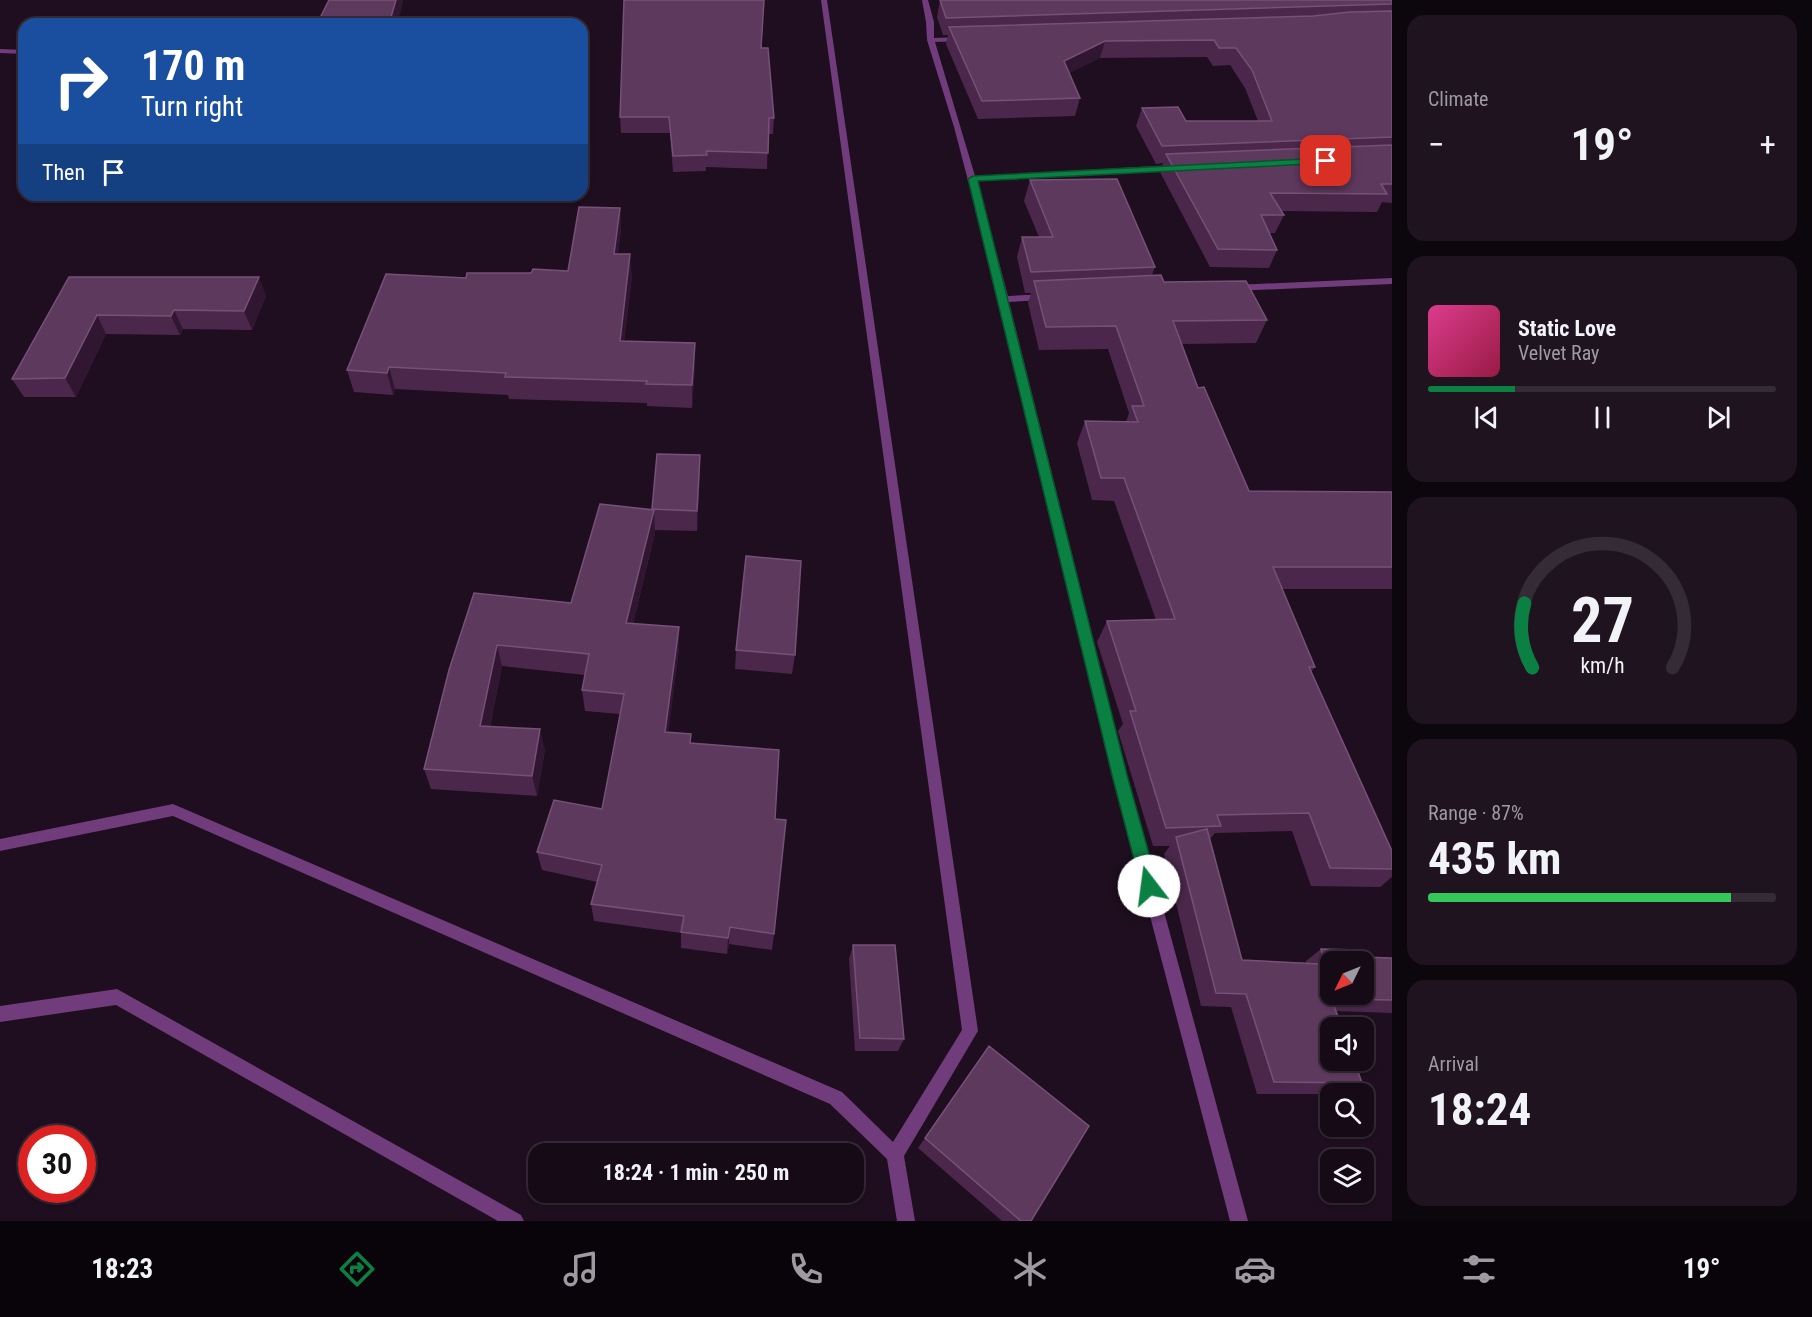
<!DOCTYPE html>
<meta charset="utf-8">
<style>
body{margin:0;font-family:"Roboto Condensed",sans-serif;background:#1f1320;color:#f1f3f6;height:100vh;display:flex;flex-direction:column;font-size:22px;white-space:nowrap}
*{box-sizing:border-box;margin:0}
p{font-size:20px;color:#9e9aa1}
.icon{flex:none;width:33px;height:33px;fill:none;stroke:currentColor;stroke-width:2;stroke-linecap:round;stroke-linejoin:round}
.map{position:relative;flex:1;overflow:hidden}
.details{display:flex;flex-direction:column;gap:15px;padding:15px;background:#0c060d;width:420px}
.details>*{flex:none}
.hud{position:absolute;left:18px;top:18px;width:570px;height:183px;border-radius:18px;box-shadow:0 2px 4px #0004,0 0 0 2px #352b36;background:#1a4fa0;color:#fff;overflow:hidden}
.needle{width:39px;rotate:227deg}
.buttons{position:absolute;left:1320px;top:951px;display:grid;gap:12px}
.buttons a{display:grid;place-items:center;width:54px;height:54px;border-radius:12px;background:#160a17;box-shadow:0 2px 4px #0004,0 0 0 2px #352b36;font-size:30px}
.speed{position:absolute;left:18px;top:1125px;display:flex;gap:12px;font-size:30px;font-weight:700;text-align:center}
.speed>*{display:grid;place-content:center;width:78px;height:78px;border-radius:50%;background:#160a17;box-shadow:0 2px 4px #0004,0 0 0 2px #352b36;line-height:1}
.speed .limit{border:9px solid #d22;background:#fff;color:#111}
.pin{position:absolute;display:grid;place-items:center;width:51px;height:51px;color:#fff;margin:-26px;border-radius:12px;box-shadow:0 3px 9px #0006}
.me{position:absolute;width:66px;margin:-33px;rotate:345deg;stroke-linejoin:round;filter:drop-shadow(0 0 4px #0008)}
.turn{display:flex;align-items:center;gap:21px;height:126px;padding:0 24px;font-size:27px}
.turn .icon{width:78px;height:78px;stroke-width:2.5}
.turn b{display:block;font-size:42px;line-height:51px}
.then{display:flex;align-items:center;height:57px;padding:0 24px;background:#0003;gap:12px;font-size:22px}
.big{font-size:45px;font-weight:700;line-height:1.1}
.details .card{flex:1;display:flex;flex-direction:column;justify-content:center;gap:9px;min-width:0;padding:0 21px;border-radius:18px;background:#1f1320}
.details .dial{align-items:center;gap:0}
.dial svg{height:156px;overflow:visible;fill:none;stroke:#352b36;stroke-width:7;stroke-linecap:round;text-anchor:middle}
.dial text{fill:#f1f3f6;stroke:none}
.song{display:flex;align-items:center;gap:18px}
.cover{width:72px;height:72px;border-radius:9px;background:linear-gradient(135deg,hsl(330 70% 55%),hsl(340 70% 35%))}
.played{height:6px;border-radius:3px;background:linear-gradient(90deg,#0b8043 25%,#352b36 25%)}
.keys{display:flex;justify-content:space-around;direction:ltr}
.heat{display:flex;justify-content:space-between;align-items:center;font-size:33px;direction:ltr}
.charge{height:9px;border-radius:4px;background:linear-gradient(90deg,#34c759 87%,#352b36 0)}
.trip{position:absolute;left:528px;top:1143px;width:336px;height:60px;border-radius:18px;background:#160a17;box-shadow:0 2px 4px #0004,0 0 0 2px #352b36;font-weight:700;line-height:60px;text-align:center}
.tabs{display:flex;height:96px;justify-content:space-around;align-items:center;background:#090409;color:#9e9aa1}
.tabs .icon{width:42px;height:42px}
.tabs .current{color:#0b8043}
.tabs b{font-size:27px;color:#f1f3f6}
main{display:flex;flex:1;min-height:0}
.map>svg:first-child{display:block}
</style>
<main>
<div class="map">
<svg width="1392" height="1221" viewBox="0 0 1392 1221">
<rect width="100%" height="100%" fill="#1e0e1f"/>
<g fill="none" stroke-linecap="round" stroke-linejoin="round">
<path fill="#713c7b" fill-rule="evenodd" d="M821,0H827L978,1031L904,1156L915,1221H897L887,1159L830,1104L173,816L0,851V839L173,804L842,1092L893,1142L962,1030Z
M922,0H928L934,22V38L963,37L967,39L963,41L935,42L975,176L1175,165L1179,167L1175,169L977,181L1008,296L1046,294L1051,297L1046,300L1009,302L1127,775L1248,1221H1230L1113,775L1000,301L997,299L998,295L954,127L927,40L926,22Z
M0,49L24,50V54L0,53Z
M1392,278V284L1234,291L1229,288L1234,285Z
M117,989L521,1215L524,1221H498L116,1005L0,1022V1006Z"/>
</g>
<path fill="#4b284b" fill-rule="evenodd" d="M403,0L397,24H322L320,18Z
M940,0H1392V203L1382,202L1377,212L1281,211L1284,215L1275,233H1270L1277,250L1269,268L1210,267L1160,172L1163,163L1156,164L1136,126L1142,108L1186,121H1258L1245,88L1230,65L1213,66L1207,57L1100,58L1069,73L1080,98L1075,116L978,119L946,44L948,35H943L937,17Z
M761,48L774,118L773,134H768L767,169L706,167V171L673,172L670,133H621L620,117Z
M1030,180L1155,267L1152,275L1164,282L1267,320L1256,343L1182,344L1198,388L1249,491L1392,492V589H1282L1315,667L1311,672L1392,851V877L1380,887L1311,886L1292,831L1215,833L1210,839L1242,960L1306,963V961L1321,949L1361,957L1392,958V1013L1336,1011L1362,1083L1344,1094H1257L1231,1007L1201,1006L1164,854L1170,846H1153L1118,731L1123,724L1097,642L1107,621L1156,620L1114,501L1092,500L1077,443L1085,421L1126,422L1129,413L1108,349L1039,350L1028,303L1031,293H1025L1017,257L1022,237H1039L1024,201ZM1330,962L1364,994H1330Z
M620,208L621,230L618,254L632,276L624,341L695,366L692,408L647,406V403L509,399L508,395L395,389L393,395L354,392L347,370L531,273L568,271Z
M69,277L266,296L252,330L183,329L180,335L106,334L76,397H24L12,379Z
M700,455L697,531L655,530V533L633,624L679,649L668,732L691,734V743L775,819L774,934L772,950L729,944L727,954L681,948V933L594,921L591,904L597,882L542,870L537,852L602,809L620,714L585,711L582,690L585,675L502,666L490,727L545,750L537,796L431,789L424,769L449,670L571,603Z
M736,650L795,655L792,674L735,669Z
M853,945L904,1039L898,1051H855L849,959Z
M989,1046L1031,1221H1002L918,1148Z"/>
<path fill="#311632" d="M396,0H403L397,24H392L391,17Z
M1105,41L1100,58L1059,78L1064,61Z
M620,208L621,230L615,276L614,254Z
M630,254L632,276L621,363L620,341Z
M259,277L266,296L252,330L244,311Z
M174,310L183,329L180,335L171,316Z
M97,315L106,334L76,397L65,378Z
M695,343V366L692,408V385Z
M389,367L395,389L393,395L387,373Z
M700,455V475L697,531V511Z
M654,510L655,533L628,644L626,623Z
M679,627V649L666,752L665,732Z
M497,645L502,666L486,746L480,726Z
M540,729L545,750L537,796L532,776Z
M730,927L729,944L727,954L728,938Z"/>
<path fill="#5e395e" stroke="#765177" stroke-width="1.5" d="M329,0H396L391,17L320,18Z
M624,0H764L761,48H768L774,118H769L768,153L706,151L707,155L673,156L669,117H620Z
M940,0H1392V4L946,18Z
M1392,11V137L1162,146L1142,108L1178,107L1186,121H1272L1252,70L1236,48H1219L1214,40L1105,41L1064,61L1080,98L982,101L949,27L1313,16L1350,12Z
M1392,145V184H1381L1387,194L1270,193L1284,215H1261L1277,250L1218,249L1166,154Z
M1117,179L1155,267L1031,272L1022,237H1053L1030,180Z
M579,207L620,208L614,254H630L620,341L695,343L692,385L646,384L647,381L505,377L506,373L389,367L387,373L347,370L386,274L466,278L467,273H531L533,269L568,271Z
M1161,275L1164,282L1246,281L1267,320L1173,321L1198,388L1204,387L1249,491L1392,492V567H1273L1315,667H1309L1392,851V869L1330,868L1309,813L1217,815L1221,826L1166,828L1130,711H1136L1107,621L1175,619L1124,478H1101L1085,421L1138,422L1132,406H1144L1116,326L1046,327L1034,281Z
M69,277H259L244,311L174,310L171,316L97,315L65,378L12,379Z
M657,454L700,455L697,511L652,509Z
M600,504L654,510L626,623L679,627L665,732L691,734L690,743L779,750L775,819L786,820L774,934L730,927L728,938L681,932L684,916L591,904L602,865L537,852L554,800L602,809L624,694L582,690L589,654L497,645L480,726L540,729L532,776L424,769L449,670L474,593L571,603Z
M746,556L801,561L795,655L736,650Z
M1207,829L1242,960L1319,964L1342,1028H1330V1060H1354L1362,1083L1274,1082L1246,994L1216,993L1176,837Z
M853,945H895L904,1039L860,1038Z
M1321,949L1359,950L1361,957L1392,958V1000L1336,999L1334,994H1364V962H1330V981Z
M989,1046L1089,1126L1031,1221H1021L925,1138Z"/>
<path fill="#0b8043" stroke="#07532c" stroke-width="1.5" d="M1326,158L1329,159V163L978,181L1127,775L1158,886L1155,892L1149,894L1144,892L1141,886L1112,775L968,179L973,176Z"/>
</svg>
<div class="buttons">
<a><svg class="needle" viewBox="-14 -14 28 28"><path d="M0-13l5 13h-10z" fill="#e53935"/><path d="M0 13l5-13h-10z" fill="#9e9aa1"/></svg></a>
<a><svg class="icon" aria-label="sound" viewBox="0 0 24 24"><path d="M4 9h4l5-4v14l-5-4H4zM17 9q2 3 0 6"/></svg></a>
<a><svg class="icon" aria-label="search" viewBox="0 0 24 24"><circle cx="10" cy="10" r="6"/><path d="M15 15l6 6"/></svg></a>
<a><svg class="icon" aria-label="layers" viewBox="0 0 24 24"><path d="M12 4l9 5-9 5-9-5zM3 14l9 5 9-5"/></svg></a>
</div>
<div class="speed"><div class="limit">30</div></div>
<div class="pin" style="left:1326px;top:161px;background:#d93025"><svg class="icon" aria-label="arrive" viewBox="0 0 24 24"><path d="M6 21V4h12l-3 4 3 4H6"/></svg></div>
<svg class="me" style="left:1149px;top:886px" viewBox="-20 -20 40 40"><circle r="19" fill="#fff"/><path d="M0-13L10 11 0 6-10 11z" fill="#0b8043"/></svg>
<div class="trip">18:24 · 1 min · 250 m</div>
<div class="hud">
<div class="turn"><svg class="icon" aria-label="right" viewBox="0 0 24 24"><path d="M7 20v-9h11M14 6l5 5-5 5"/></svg><div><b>170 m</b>Turn right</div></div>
<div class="then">Then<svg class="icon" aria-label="arrive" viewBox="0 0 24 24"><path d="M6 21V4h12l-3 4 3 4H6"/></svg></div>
</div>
</div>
<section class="details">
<div class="card"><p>Climate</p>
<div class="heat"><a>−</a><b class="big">19°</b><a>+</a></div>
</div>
<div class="card">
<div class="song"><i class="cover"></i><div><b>Static Love</b><p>Velvet Ray</p></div></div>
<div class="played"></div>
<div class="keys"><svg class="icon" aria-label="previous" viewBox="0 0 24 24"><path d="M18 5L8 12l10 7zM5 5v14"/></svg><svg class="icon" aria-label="pause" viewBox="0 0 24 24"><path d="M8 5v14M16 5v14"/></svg><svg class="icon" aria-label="next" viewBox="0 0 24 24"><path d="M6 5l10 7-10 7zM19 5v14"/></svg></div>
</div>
<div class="card dial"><svg viewBox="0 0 100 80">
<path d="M14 69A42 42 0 1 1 86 69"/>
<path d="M14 69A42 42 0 0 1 10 36" stroke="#0b8043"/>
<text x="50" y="56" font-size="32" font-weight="700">27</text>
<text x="50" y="72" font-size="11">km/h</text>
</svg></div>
<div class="card"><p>Range · 87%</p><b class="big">435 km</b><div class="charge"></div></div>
<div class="card"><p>Arrival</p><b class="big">18:24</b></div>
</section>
</main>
<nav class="tabs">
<b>18:23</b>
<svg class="icon current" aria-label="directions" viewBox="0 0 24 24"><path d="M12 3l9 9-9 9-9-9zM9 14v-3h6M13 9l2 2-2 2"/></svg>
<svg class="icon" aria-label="music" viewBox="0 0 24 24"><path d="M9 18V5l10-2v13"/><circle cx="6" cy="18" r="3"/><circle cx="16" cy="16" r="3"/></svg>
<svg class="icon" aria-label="phone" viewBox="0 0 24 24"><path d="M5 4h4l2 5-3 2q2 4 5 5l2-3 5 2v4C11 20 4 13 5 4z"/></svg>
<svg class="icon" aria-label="climate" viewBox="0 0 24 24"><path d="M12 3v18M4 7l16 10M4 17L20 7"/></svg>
<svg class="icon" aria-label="car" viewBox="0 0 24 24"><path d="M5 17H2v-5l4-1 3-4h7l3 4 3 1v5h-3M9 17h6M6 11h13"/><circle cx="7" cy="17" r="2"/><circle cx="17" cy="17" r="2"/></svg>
<svg class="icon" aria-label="filters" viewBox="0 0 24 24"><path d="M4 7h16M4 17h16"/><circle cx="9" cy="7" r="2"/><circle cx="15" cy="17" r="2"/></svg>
<b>19°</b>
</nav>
